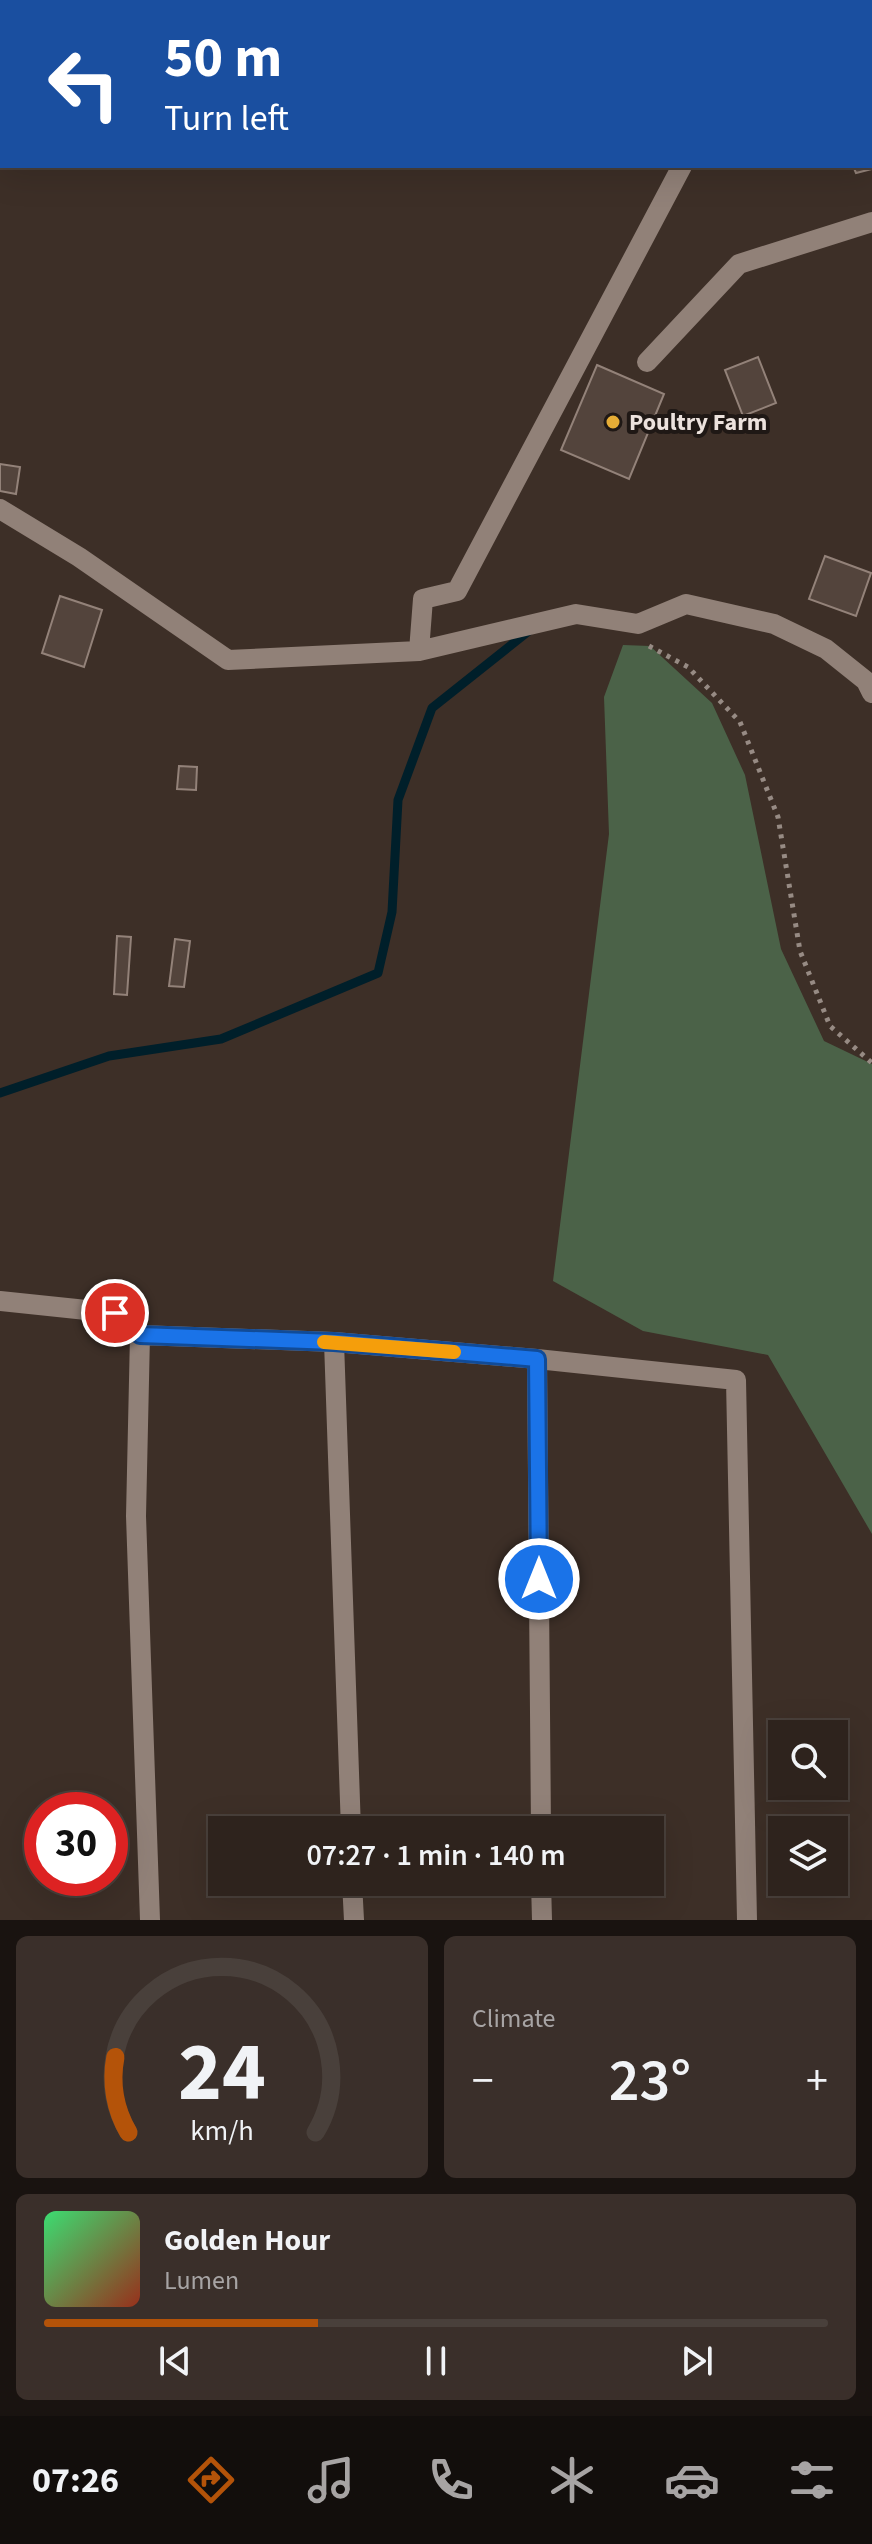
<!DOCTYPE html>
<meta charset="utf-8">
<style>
body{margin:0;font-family:"Source Sans 3",sans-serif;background:#3a2f2a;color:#f1f3f6;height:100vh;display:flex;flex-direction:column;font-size:30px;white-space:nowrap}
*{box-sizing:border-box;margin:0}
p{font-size:26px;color:#a7a4a4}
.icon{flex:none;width:44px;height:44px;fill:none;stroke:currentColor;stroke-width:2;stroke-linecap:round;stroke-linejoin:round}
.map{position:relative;height:1920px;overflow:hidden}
.side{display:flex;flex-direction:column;gap:16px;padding:16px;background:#191310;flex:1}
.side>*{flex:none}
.hud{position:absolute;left:0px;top:0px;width:872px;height:168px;box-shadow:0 8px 32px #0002,0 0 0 2px #49403b;background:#1a4fa0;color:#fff;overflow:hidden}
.buttons{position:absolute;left:768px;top:1720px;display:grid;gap:16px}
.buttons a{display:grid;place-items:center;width:80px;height:80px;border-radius:0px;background:#2e231d;box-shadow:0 8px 32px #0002,0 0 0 2px #49403b;font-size:40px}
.speed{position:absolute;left:24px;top:1792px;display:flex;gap:16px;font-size:40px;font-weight:700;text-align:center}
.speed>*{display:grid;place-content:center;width:104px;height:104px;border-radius:50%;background:#2e231d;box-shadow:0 8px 32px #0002,0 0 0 2px #49403b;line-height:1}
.speed .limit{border:12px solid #d22;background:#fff;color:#111}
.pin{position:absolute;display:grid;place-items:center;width:68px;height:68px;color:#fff;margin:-34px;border:4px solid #fff;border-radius:50%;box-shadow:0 2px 8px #0007}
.me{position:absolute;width:88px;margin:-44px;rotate:0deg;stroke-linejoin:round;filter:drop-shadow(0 0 6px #0008)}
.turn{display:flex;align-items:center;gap:28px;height:168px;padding:0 32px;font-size:36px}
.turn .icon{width:104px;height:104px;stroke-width:2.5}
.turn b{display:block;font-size:56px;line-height:68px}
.big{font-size:60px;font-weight:600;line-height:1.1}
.side .tile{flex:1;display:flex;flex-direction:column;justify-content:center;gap:12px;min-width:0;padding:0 28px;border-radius:12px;background:#3a2f2a}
.side .dial{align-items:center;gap:0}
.dial svg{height:208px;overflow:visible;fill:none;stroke:#49403b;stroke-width:7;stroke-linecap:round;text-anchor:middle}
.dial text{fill:#f1f3f6;stroke:none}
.song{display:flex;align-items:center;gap:24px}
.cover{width:96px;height:96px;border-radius:12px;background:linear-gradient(135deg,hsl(140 70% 55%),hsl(10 70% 35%))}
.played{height:8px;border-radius:4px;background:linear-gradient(90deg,#b45309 35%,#49403b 35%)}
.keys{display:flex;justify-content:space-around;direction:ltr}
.heat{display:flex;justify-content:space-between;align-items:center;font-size:44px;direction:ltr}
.side .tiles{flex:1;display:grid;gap:16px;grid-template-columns:1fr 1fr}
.tile:last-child{grid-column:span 2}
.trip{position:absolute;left:208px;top:1816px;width:456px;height:80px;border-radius:0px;background:#2e231d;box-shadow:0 8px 32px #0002,0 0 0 2px #49403b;font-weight:600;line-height:80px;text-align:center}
.menu{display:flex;height:128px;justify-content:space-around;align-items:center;background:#120e0c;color:#a7a4a4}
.menu .icon{width:56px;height:56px}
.menu .active{color:#b45309}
.menu b{font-size:36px;color:#f1f3f6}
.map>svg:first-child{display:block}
</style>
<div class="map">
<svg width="872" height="1920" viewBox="0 0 872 1920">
<rect width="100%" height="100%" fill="#3d2f27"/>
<path fill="#4b6248" d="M623,645L650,646L712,703L745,775L781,949L824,1041L872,1064V1534L768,1355L643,1331L553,1281L609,834L604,697Z"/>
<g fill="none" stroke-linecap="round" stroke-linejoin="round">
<path stroke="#001f2a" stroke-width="9" d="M0,1093L109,1056L221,1039L378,973L392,912L398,800L432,708L530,630"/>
</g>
<path fill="#53443c" stroke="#938279" stroke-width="2" d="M870,150L872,169L856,173L853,166H870Z
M758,357L776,403L743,416L725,370Z
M597,365L664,394L629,479L561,450Z
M0,464L20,467L16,494L0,491Z
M825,556L871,573L856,616L809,599Z
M60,596L102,610L84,667L42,653Z
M179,766L197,767L196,790L177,789Z
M117,936L131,937L127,995L114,994Z
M175,939L190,941L184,987L169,986Z"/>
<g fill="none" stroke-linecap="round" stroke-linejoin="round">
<path stroke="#978b84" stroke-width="5" stroke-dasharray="4 6" stroke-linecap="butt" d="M870,58L872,59
M649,646L688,667L740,722L778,817L800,951L830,1026L872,1063"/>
<path stroke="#918178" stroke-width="20" d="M770,2L771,0
M647,362L739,264L872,222
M0,509L79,557L228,660L419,651L576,614L638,624L686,604L774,624L826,649L866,681L872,693
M419,651L423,599L457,591L682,166
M0,1301L115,1313L140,1335L136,1516L150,1920
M140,1335L334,1342
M537,1359L541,1830
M351,1830L334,1342L537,1359L736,1380L747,1920
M352,1882L354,1920
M541,1882L542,1920"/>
<path stroke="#baa168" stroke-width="20" d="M28,2L29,0
M0,89L2,83"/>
</g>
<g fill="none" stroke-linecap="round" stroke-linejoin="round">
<g stroke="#114b97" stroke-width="20">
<path id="route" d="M115,1313L140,1335L334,1342L537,1359L539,1579"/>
</g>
<use href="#route" stroke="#1a73e8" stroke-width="14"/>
<path stroke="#f59e0b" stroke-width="14" d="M324,1342L454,1352"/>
</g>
<circle fill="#e6ad36" stroke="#1f1815" stroke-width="3" cx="613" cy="422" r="8"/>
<g text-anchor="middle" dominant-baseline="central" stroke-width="8" stroke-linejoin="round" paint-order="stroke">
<g font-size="24" font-weight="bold" fill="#ece2dd" stroke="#1f1815" text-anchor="start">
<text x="629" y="422">Poultry Farm</text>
</g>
</g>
</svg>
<div class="buttons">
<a><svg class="icon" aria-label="search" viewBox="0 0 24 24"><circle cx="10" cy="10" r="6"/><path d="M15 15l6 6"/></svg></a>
<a><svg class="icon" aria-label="layers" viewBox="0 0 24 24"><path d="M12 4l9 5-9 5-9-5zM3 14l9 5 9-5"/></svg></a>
</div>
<div class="speed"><div class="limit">30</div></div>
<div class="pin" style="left:115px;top:1313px;background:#d93025"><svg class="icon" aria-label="arrive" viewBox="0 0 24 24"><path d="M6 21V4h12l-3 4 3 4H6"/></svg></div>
<svg class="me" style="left:539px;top:1579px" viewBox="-20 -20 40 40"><circle r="17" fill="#1a73e8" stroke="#fff" stroke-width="3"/><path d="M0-11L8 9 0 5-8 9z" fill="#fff"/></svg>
<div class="trip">07:27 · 1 min · 140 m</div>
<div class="hud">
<div class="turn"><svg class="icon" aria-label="left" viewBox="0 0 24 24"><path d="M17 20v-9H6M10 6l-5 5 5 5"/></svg><div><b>50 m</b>Turn left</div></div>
</div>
</div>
<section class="side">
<div class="tiles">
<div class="tile dial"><svg viewBox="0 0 100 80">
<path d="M14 69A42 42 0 1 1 86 69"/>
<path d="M14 69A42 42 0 0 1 9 40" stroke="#b45309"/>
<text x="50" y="56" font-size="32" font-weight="700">24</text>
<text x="50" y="72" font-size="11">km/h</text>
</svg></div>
<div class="tile"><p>Climate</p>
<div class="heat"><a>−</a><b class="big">23°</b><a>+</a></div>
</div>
<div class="tile">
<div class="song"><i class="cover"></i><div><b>Golden Hour</b><p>Lumen</p></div></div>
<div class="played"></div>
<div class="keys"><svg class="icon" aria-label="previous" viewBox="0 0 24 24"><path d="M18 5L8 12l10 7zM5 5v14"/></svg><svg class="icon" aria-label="pause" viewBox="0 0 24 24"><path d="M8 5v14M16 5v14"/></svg><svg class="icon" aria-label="next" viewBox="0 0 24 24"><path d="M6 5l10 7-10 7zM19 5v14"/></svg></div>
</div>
</div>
</section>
<nav class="menu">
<b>07:26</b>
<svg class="icon active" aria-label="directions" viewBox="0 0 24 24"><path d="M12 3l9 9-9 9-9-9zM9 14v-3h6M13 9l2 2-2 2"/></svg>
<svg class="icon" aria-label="music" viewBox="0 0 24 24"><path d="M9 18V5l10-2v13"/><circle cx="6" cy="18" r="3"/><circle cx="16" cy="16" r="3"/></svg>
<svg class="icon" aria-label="phone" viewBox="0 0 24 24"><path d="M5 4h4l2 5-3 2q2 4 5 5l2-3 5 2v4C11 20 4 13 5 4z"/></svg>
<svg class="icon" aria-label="climate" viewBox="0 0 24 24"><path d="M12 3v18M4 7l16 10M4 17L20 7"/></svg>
<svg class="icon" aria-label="car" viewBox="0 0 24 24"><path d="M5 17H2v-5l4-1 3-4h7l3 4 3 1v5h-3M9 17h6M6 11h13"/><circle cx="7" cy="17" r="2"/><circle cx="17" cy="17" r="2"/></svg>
<svg class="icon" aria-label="filters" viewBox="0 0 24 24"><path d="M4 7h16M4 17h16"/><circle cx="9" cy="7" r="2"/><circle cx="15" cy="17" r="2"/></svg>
</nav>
